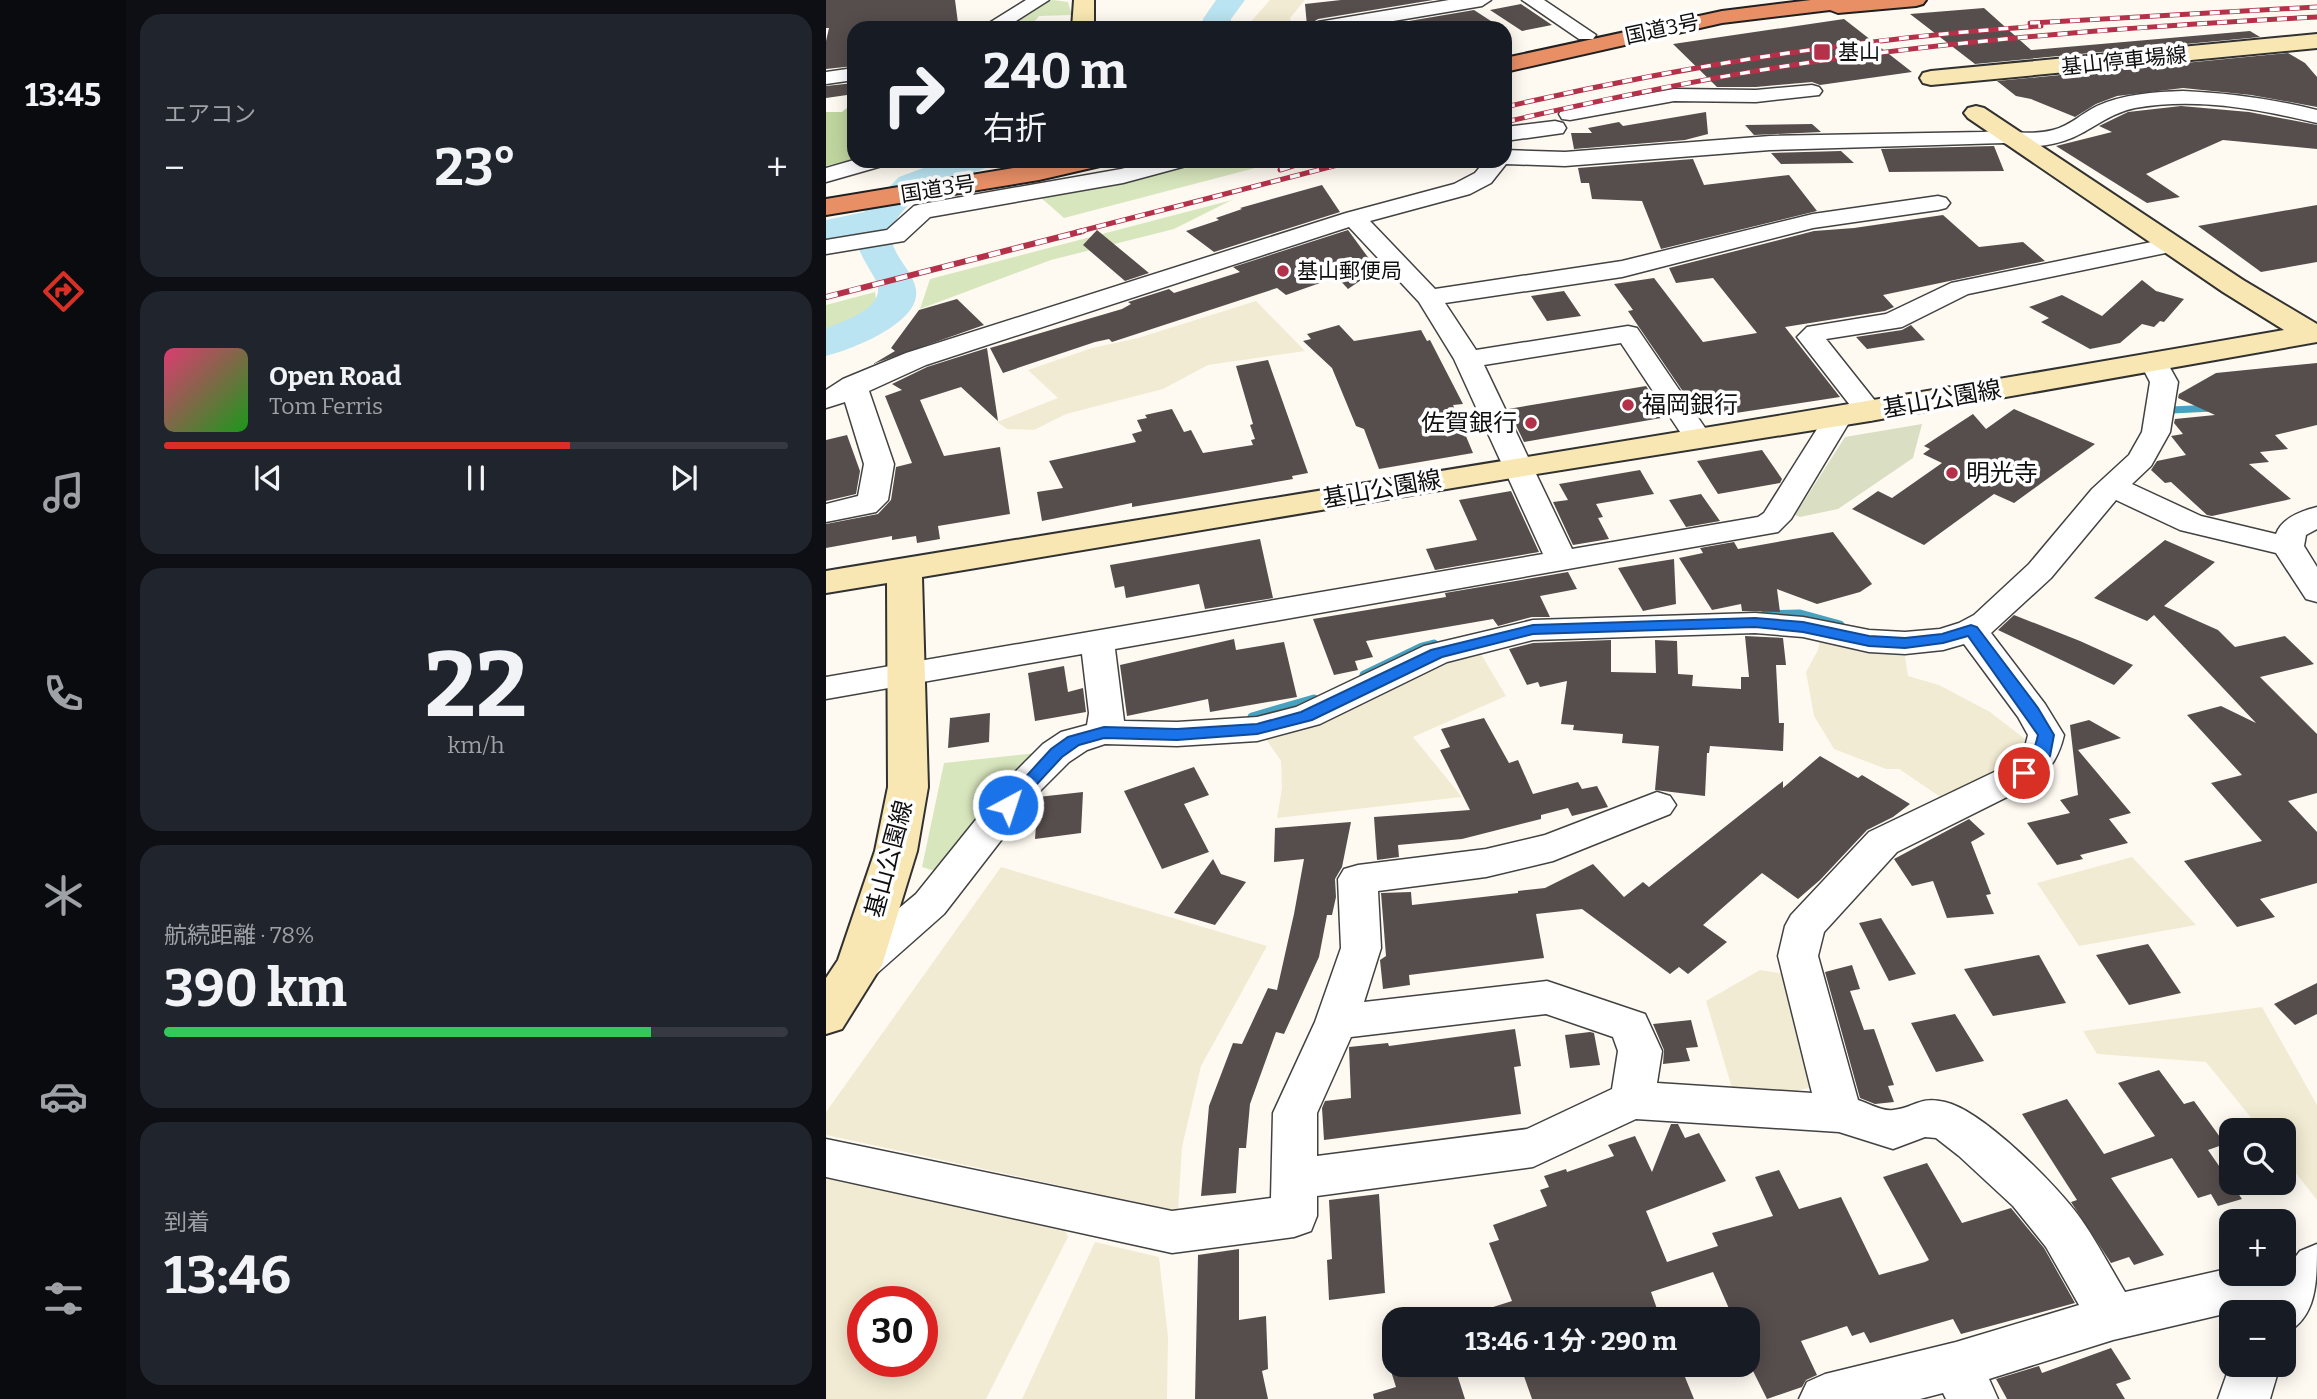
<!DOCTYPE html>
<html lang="ja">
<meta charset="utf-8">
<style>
body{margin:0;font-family:Bitter,"Noto Sans JP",serif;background:#20242c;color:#f1f3f6;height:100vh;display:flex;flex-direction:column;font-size:26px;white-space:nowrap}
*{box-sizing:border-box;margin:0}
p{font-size:23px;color:#9ea1a6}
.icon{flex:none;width:38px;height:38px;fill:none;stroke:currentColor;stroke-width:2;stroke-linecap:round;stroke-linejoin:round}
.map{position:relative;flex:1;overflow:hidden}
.panel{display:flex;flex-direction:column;gap:14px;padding:14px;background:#0d0f14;width:700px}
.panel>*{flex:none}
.guide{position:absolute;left:21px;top:21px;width:665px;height:147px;border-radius:21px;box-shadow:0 4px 18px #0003;background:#171b24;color:#f1f3f6;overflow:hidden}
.fabs{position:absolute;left:1393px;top:1118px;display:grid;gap:14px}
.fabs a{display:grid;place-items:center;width:77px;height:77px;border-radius:14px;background:#171b24;box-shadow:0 4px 18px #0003;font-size:35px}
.speed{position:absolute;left:21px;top:1286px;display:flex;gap:14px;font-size:35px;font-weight:700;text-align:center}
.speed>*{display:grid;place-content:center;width:91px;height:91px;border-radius:50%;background:#171b24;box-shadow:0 4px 18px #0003;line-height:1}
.speed .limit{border:10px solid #d22;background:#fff;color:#111}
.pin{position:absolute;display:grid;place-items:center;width:60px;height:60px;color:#fff;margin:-30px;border:4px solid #fff;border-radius:50%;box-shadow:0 2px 7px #0007}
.me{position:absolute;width:77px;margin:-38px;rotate:40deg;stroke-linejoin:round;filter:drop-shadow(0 0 5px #0008)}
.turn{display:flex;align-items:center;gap:24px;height:147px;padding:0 21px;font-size:32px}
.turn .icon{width:91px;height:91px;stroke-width:2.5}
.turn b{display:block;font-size:49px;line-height:60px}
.big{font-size:52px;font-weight:700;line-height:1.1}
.panel .card{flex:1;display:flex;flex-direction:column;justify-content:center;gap:10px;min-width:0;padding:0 24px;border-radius:21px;background:#20242c}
.panel .dial{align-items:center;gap:0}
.dial b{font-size:91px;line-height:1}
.song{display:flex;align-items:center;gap:21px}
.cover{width:84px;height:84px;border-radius:10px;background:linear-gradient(135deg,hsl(340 70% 55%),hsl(120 70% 35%))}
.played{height:7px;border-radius:4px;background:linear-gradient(90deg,#d93025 65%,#363941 65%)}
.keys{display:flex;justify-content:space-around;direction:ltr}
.heat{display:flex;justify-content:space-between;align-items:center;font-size:38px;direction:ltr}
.charge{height:10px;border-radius:5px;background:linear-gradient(90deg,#34c759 78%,#363941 0)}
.trip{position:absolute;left:556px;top:1307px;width:378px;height:70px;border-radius:21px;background:#171b24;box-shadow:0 4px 18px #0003;font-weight:700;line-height:70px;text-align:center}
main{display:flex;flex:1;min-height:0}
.dock{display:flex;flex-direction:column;width:126px;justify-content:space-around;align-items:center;background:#090b0e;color:#9ea1a6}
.dock .icon{width:49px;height:49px}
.dock .current{color:#d93025}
.dock b{font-size:32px;color:#f1f3f6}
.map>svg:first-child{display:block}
</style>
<main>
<nav class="dock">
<b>13:45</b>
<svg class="icon current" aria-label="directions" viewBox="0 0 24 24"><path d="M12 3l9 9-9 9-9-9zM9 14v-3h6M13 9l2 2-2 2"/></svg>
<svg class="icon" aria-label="music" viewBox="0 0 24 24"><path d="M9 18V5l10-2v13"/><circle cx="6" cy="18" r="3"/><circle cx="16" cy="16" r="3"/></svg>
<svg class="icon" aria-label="phone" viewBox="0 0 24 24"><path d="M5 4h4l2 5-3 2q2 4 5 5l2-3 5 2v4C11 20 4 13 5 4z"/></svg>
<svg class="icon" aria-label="climate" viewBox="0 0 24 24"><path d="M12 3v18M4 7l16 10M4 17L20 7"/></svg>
<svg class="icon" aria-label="car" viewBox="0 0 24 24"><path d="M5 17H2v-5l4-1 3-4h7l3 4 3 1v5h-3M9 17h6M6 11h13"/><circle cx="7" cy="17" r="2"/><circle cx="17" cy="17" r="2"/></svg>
<svg class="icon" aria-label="filters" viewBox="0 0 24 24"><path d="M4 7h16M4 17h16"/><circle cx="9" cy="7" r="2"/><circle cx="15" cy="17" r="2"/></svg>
</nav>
<section class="panel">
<div class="card"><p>エアコン</p>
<div class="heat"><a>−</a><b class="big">23°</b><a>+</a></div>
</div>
<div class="card">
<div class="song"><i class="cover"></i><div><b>Open Road</b><p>Tom Ferris</p></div></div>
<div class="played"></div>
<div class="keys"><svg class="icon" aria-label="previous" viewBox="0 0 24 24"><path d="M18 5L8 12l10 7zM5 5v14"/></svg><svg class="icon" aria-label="pause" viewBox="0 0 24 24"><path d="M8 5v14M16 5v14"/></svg><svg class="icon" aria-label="next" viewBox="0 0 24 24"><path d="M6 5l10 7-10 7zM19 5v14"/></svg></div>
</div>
<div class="card dial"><b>22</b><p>km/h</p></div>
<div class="card"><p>航続距離 · 78%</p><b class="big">390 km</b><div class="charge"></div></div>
<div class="card"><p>到着</p><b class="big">13:46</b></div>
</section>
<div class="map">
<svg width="1491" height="1399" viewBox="0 0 1491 1399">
<rect width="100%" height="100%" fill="#fefaf1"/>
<path fill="#f2ebd3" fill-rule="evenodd" d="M444,0H479L464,18L466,28L420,27Z
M430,301L479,351L382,365L337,389L240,414L208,430L181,429L171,422L232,398L202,370L266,348L312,338Z
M994,640L1078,650L1082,676L1113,685L1164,712L1204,743L1189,765L1119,800L1073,769H1060L1008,749L988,716L980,672L992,650Z
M641,651L655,654L680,696L587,737L636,797L451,818L456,788L455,761L440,739L503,716Z
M1306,857L1370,925L1253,946L1211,883Z
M175,867L441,946L375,1066L356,1147L352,1211L0,1135V1112Z
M934,970L960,974L992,1086L964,1092L906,1088L880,1001Z
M1436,1007L1491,1105V1200L1458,1158V1130H1435L1380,1062L1271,1054L1257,1031Z
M0,1176L235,1222L242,1237L160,1399H0ZM37,1302H96V1362H37Z
M269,1242L333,1257L342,1337L341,1399H196Z"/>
<path fill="#d8e6bd" d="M227,0L242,2L246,15L213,16L203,28H176C183,20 193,20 202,15C212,9 215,3 227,0Z
M372,161H420L433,167L238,218L213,196Z
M406,200L348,229L225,260L94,309L104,279Z
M49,292L51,306L18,325L0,331V305Z
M219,752L112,872L96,867L118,763Z"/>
<path fill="#bfd59e" d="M28,102V159L0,166V112H16Z"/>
<path fill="#dadfc3" d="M1096,424L1087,458L1012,509L974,517L969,515L1019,437Z"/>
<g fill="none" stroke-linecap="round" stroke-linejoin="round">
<path stroke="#47a2c2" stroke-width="7" d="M1346,410L1387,408"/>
<path stroke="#47a2c2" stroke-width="9" d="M938,615L974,614L1014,625
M538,675L596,647L608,644
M426,717L488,699"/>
<path fill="#bae4f1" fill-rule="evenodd" d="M390,0H419L405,19V28H375L377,19Z
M116,161H165L160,168C127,180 89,189 69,222C54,247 87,267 90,290C95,323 25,350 0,356V329C20,319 66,307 48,277C40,263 33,253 29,237L0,242V220L38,212L73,177Z"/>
</g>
<path fill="#564e4c" d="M0,0H129L132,23H126L127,28H28V66L0,69V41L3,28H0Z
M515,0H607L492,19L481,26L479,4Z
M695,4L726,25L696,31L664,10Z
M1158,8L1205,50L1424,31L1434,37L1149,64L1084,14Z
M648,10L668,23L635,28H542Z
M1018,19L1086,72L994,85L986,82L930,87H891L847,44Z
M1462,53L1479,63L1491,77V107L1425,95L1357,88L1291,96L1270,104L1249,117L1205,99L1190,96L1171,81Z
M28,83V94L0,98V86Z
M1355,106L1423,112L1491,125V149L1397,140L1320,174L1354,197L1321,203L1230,146L1286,132L1273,126L1302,112Z
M880,112L882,134L859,140L748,149L745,133H766L762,128L793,122L797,126Z
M986,124L995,132L928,135L919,125Z
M1168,146L1178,171L1063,172L1055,149Z
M1015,151L1028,163L955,164L945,153Z
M867,159L878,185L963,175L991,211L835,249L816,201L766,199L763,183H755L752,168Z
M496,185L514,212L388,252L360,231L393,220L390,218L416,209L414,208Z
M1491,205V262L1435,272L1372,226Z
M1117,215L1153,247L1197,242L1219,261L1057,295L1068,307L1059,311L959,327L1014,397L890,416L885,409L871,412L802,311L807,310L788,284L828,278L877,342L931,333L887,278L850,283L843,268L988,231L1028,228Z
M271,230L323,273L299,281L257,245Z
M522,230L544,260L529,263L541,276L522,289L511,277L460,295L451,288L286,342L283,339L269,342L177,373L164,348L296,309L305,304L302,302L343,289L348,293L414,272L407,267Z
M1316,280L1330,291L1358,299L1338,322L1334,321L1328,327L1316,324L1294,343L1264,349L1215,322L1223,318L1203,307L1236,295L1276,316Z
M738,291L755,316L721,321L705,296Z
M131,299L158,325L47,364L69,351L65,348L93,310Z
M513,325L528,341L595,330L601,341L604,340L637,404L627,405L647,453L553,469L538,429L530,426L506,368L477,341L485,339L481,334Z
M1085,325L1099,340L1041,349L1030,337L1076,330Z
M161,348L172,421L135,387L94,400L118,456L174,447L184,514L112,526L114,539L91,543L90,536L66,540V536L0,548V524L52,514L65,500L70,467L86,463L59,396L76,390L66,384L101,367Z
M442,360L482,473L466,476L467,479L400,491L306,507V503L216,521L211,492L237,488L223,461L310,442L306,434L316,431L311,420L321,418L319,415L346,409L358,432L365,430L377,453L427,445L425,440L429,439L424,425L427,424L410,366Z
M1491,363V425L1449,435L1462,449L1434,452L1443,462L1423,464L1465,499L1386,516L1381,515L1345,482L1339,483L1325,470L1331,461L1360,455L1345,436L1357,434L1348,423L1349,419L1389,415L1352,398L1353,394L1390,373Z
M820,386L841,417L698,442L682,409Z
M1188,409L1269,444L1188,503L1168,494L1098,545L1026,509L1052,491L1066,498L1116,463L1097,454L1104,449L1098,446L1147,414L1160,429Z
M21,435L34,471L30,494L0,501V440Z
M936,450L956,479L954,483L892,494L871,461Z
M814,470L828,494L770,504L777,517L772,518L783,539L747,545L727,502L742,500L733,484Z
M685,491L713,552L609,570L600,549L651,540L633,500Z
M875,494L894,521L860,527L843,500Z
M1007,532L1046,584L1034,592L991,604L951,589L954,612L916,611L915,604L886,610L853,558L877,553L874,548L908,542L912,549Z
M434,539L447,598L379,609L373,584L300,598L298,586L289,588L284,565Z
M1339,540L1389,562L1338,606L1392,630L1409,647L1459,636L1488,664L1434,677L1491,734V793L1462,801L1491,832V883L1434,899L1449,917L1411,927L1358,861L1436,841L1385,783L1416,775L1361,715L1395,706L1430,723L1328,615L1321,621L1268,598Z
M848,559L850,604L817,611L792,568Z
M742,572L751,589L714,596L724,617H706L672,626L667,619L540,641L547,657L529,661L532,670L508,675L487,619L620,597L619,593Z
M1188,615L1254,641L1307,665L1288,685L1172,630Z
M919,636L957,638L960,665H950L953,723H958L957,751L884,746L883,753H881L879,796L829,790L833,746L796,743L797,734L747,730L748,725L735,724L741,681L714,687L712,682L701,685L683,649L707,643L785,640V672L830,673L829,640L851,641L852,674L867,675L866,686L915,689V677H923Z
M408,639L410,650L458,642L471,697L384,712L382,699L301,716L294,665Z
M238,666L242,692L257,688L260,712L209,721L202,673Z
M164,713L163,742L122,748L124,718Z
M658,718L683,763L692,760L707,794L752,782L756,789L771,786L782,807L746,816L742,808L715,815V819L636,839L572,845L573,857L551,860L548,817L644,810L614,750L624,747L615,729Z
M1263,720L1295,738L1252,750L1305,813L1283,819L1302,843L1254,855L1257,859L1231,865L1201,823L1244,813L1234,800L1252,795L1244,725Z
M994,756L1032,778L1036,775L1084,804L1067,817L1041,830L994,880L972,899L936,873L877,925L901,942L862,974L853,967L844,974L756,909L710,914L718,958L583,975L584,985L557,989L554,960L560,956L555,893L585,892L586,905L692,893V891L719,888L767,864L798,897L817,882L823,887L957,781V788Z
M368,767L383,795L358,804L383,852L336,869L298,791Z
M257,792L255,833L209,839L212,797Z
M1143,819L1159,834L1145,842L1165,894L1160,895L1168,914L1121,918L1107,881L1086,886L1068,859Z
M525,822L516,867L509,879L510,897L506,915H501L493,957L458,1034L450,1032L424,1104L420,1148H413L410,1193L375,1196L383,1106L407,1043L416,1044L442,988L451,990L468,914L478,859L448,862L449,828Z
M387,859L395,874L420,882L389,925L348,913Z
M1055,918L1090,974L1063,981L1033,923Z
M1322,944L1355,993L1303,1005L1270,955Z
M1213,955L1240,1003L1167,1016L1138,969Z
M1026,965L1034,989L1024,991L1038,1030L1048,1029L1068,1085L1062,1086L1068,1102L1049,1104L1034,1098L999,972Z
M1491,983V1014L1469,1025L1448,1004Z
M1129,1014L1158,1061L1110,1072L1085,1023Z
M865,1020L872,1047L860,1048L864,1061L837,1064L838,1050L827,1024Z
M689,1029L695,1066L688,1067L695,1114L498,1140L496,1108L499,1101L525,1098L523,1047L562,1043L563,1046Z
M764,1032L768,1033L774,1065L744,1068L739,1035Z
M1333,1070L1358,1104L1368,1101L1399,1144L1382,1150L1416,1199L1392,1206L1385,1194L1372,1198L1346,1158L1285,1178L1338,1255L1308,1265L1303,1257L1285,1263L1245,1202L1251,1200L1196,1114L1241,1099L1278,1154L1329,1136L1292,1083Z
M845,1124H852L859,1138L873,1133L900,1181L820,1211L841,1262L892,1246L886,1233L947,1216L929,1177L953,1170L973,1209L1015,1197L1053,1275L1099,1262L1103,1260L1057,1177L1101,1163L1136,1223L1185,1208L1218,1248L1249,1303L1135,1334L1127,1319L1044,1343L1038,1332L1026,1336L1021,1326L975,1341L991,1375L980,1380L976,1387L941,1399L922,1361V1320H908L887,1272L825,1292L835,1320H643L642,1315L686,1301L663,1243L673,1240L667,1225L721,1206L714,1190L723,1187L718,1176L740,1169L741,1172L788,1156L782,1145L809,1136L826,1172Z
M553,1194L559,1293L503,1300L501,1260L506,1259L503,1200Z
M413,1249V1320L440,1316L442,1369L436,1371L442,1399H369L372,1255Z
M1285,1348L1305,1379L1290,1384L1299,1399H1181L1170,1379L1213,1366L1216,1373Z
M563,1365H603L606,1375L629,1368L639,1399H548L547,1394L570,1387Z
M694,1365H854L868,1399H706Z"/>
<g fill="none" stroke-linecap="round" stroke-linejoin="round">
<g stroke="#424242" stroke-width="3">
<path id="street" d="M200,0H223L179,28H155Z
M623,0H665L656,6L526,28H482L492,22Z
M696,0H718L770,35L767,39H753Z
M28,68V80L0,84V72Z
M986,85L993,87L996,91L993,95L930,102L848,101L744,120L736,119L733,114L736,109L744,108L848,89L930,90Z
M1357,91C1403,93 1447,99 1491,110V123C1432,109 1370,97 1309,108C1289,112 1274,123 1256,133C1235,145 1201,151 1178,143L944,150L739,166L680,164L665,183L644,194L544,221L609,289L796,261L987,214L1112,196L1120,198L1124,203L1120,208L1112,210L987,228L796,277L619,303L650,350L802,326L811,328L886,438L882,444L872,447L862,444L795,343L658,365L746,549L932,517L938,513L1003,410L1013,407L1023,410L1027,416L965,519L952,532L289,649L298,721L351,722L431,717L470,707L598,646L707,620L929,613L977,617L1043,630L1079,632L1114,629L1133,623L1148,615L1203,564L1266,489L1303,455L1316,432L1324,382L1313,361L1317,355L1327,353L1337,355L1352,382L1344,432L1325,466L1306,484L1375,516L1450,534C1456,518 1475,511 1491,507V529L1480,535L1478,546L1491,567V602L1480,599L1450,553L1354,530L1290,500L1225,578L1165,633L1219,704L1238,735C1233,756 1226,766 1211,782L1071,852L998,932L992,956L1032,1100C1042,1103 1057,1112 1067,1110C1089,1108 1092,1096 1119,1102C1156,1110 1232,1186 1255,1219C1271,1242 1284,1267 1299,1292L1405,1268V1274H1444L1454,1277L1474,1251L1491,1244C1491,1283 1491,1318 1458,1334V1312L1415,1310L1287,1340L1163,1379L1172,1399H1120L1117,1393L1094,1399H973L981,1382L999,1374L1130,1342L1253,1305L1220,1247L1187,1206L1133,1156L1110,1138L1099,1137L1067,1149L1013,1132L810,1119L707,1167L491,1196V1216L485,1231L468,1237L346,1253L0,1177V1139L346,1211L445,1198L447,1113L489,1022L515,948L512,879L518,869L532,865L660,849L719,835L831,792L844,796L850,805L844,814L727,861L660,877L552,891L555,948L538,1002L721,981L819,1014L836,1051L831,1083L986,1093L952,956L959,926L965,915L1043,832L1185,764L1198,751L1202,735L1192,717L1138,644L1117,650L1079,654L1043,652L977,637L929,633L707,640L621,662L494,724L431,741L351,746L279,744L261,750L243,762L211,794L118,914L48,976L33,981L18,976L12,965L18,954L90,894L185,776L217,744L235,732L261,725L263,713L256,654L0,699V677L717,554L628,359L593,302L523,227L100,365L43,391L68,464L62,500L50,512L0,522V504L32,496L38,464L19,402L0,408V390L17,379L80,353L520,213L628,184L649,173L659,161H679V150L739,152L944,136L1157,132C1181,130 1205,136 1227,130C1244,126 1256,113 1271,106C1297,94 1328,92 1357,91ZM720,1014L787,1037L792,1051L786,1089L701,1129L491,1156V1113L525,1037Z
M729,121L737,123L740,128L737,133L679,141V127Z
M28,160L59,161L56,166L0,182V168Z
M326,161H363L360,166L297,183L104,217L78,241L0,254V240L61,230L88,206L96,204L295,169Z
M1345,238L1354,240L1357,245L1354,250L1142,294L1076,327L1000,339L1058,412L1054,418L1044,421L1034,418L971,337L981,327L1060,314L1125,283Z
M1405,1362V1365H1454L1444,1399H1392Z"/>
</g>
<g stroke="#313131" stroke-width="4">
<path id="secondary" d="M248,0H268V28H246Z
M1491,34V48L1105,85L1097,83L1094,78L1097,73L1105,71Z
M1150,106L1158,108L1417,280L1491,324V342L1044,421L692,477L96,577L102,787L91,851L56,965L16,1029L0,1034V978L12,960L49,851L62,787L61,583L0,593V571C486,491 973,415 1458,330L1397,292L1142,118L1138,113L1142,108Z"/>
</g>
<g stroke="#202020" stroke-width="4">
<path id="highway" d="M985,0H1100L1097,4L1090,6L1012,13L1004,10L896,23L679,72V58L896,11Z
M230,161H277L274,166L213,180L0,215V199Z"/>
</g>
<use href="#street" fill="#fff" fill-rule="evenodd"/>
<use href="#secondary" fill="#f8e7b2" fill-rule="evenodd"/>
<use href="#highway" fill="#e88f66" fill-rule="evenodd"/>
<g stroke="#b3324a" stroke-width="5">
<path id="rail-far1" d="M1204,23L1491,7
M679,107C856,66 1033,38 1215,26
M679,122C779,99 879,78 980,63C1149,38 1320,26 1491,17
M454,170L483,161
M251,232L527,161"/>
</g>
<g stroke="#b3324a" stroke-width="6">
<path id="rail" d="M0,297L257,231"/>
</g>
<use href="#rail-far1" stroke="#fff" stroke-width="3.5" stroke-dasharray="10" stroke-linecap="butt"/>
<use href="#rail" stroke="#fff" stroke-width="4.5" stroke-dasharray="12" stroke-linecap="butt"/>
</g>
<path fill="#1a73e8" stroke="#114b97" stroke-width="2" d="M929,618L977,622L1043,636L1079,638L1116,634L1145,625L1151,627L1212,708L1228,735L1224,756L1204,777H1192L1189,773C1203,754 1206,761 1212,735L1142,636L1117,643L1079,648L1043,646L977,632L929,627L707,634L616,657L486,720L431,734L351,740L278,738L253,745L236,757L188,809H176L174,805L225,749L242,737L278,727L351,729L431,724L475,712L605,650L707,625Z"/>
<g fill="#b3324a" stroke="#fff" stroke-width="2.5">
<rect x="987" y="43" width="18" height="18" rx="3.5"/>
<circle cx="457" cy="271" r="7"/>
<circle cx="802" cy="405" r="7"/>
<circle cx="705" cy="423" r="7"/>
<circle cx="1126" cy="473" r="7"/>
</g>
<g text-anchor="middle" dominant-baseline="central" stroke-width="7" stroke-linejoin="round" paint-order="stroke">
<g font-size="21" fill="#0f0f0f" stroke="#fff">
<text transform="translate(836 29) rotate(-12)">国道3号</text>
<text transform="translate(1298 61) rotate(-6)">基山停車場線</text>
<text transform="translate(112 189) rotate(-9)">国道3号</text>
</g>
<g font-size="21" fill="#0f0f0f" stroke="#fff" text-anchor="start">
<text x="1012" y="52">基山</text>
<text x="471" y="271">基山郵便局</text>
</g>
<g font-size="24" fill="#0f0f0f" stroke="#fff">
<text transform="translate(1116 399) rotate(-10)">基山公園線</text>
<text transform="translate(556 489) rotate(-10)">基山公園線</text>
<text transform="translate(63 859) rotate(-75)">基山公園線</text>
</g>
<g font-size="24" fill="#0f0f0f" stroke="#fff" text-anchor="start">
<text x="816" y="405">福岡銀行</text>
<text x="691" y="423" text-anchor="end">佐賀銀行</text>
<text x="1140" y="473">明光寺</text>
</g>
</g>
</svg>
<div class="fabs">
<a><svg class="icon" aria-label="search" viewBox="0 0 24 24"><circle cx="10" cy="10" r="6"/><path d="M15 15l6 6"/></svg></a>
<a>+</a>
<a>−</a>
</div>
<div class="speed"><div class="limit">30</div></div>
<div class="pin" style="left:1198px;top:773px;background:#d93025"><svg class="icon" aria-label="arrive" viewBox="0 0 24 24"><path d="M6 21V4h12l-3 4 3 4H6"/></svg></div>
<svg class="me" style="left:182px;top:805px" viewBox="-20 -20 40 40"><circle r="17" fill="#1a73e8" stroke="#fff" stroke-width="3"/><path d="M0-11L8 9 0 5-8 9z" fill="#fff"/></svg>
<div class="trip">13:46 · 1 分 · 290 m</div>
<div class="guide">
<div class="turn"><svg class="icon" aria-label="right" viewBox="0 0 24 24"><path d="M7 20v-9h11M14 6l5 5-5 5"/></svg><div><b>240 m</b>右折</div></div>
</div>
</div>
</main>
